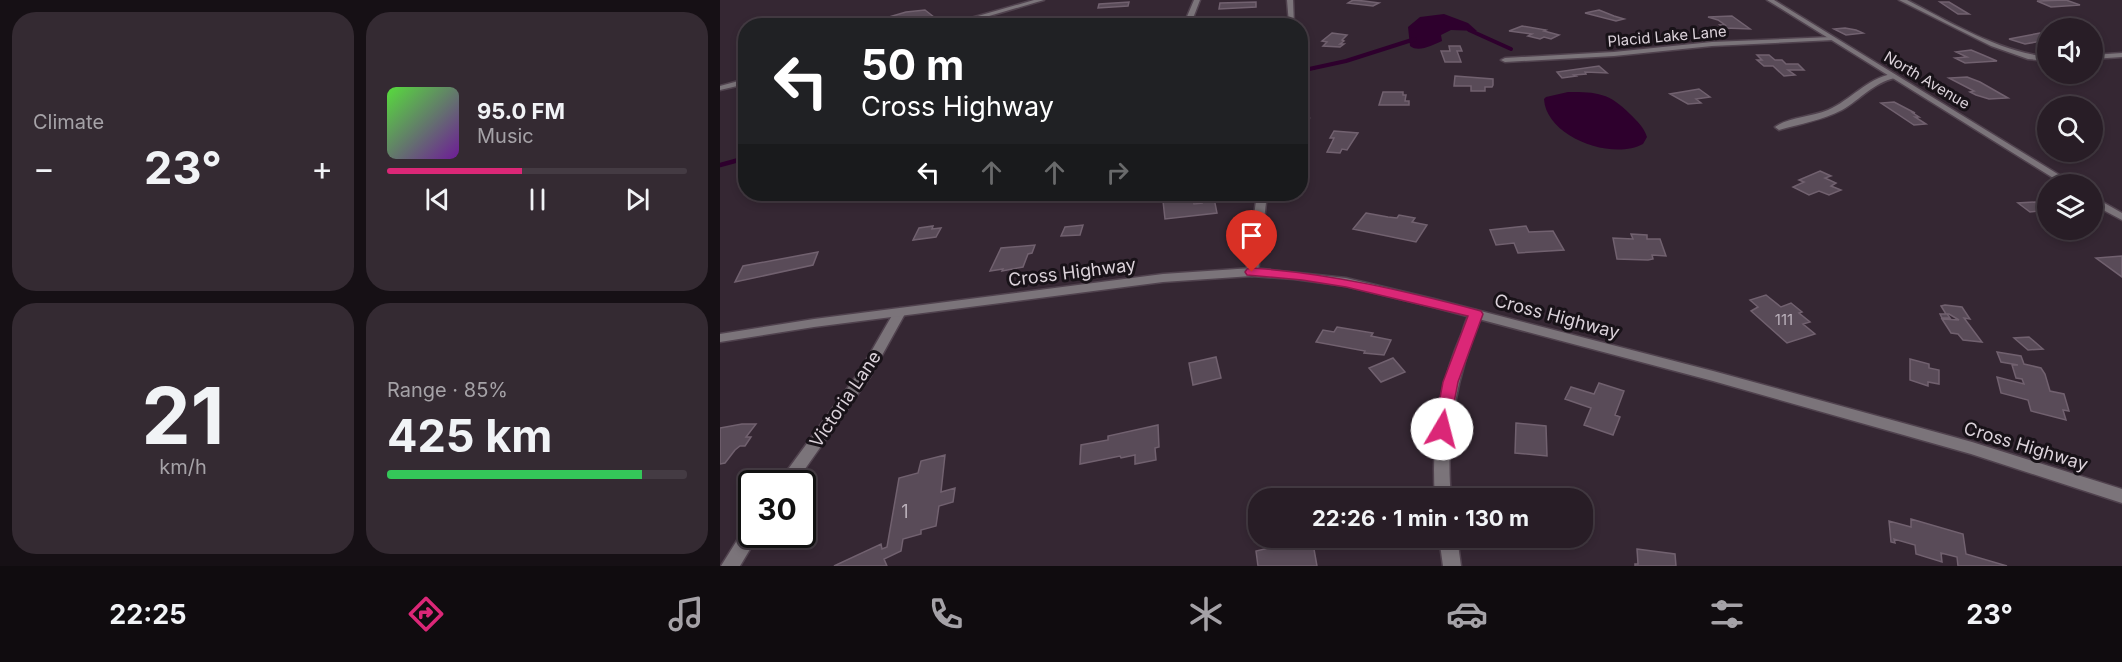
<!DOCTYPE html>
<meta charset="utf-8">
<style>
body{margin:0;font-family:Inter,sans-serif;background:#342a32;color:#f1f3f6;height:100vh;display:flex;flex-direction:column;font-size:22px;white-space:nowrap}
*{box-sizing:border-box;margin:0}
p{font-size:20px;color:#a5a2a7}
.icon{flex:none;width:33px;height:33px;fill:none;stroke:currentColor;stroke-width:2;stroke-linecap:round;stroke-linejoin:round}
.map{position:relative;flex:1;overflow:hidden}
.details{display:flex;flex-direction:column;gap:12px;padding:12px;background:#161015;width:720px}
.details>*{flex:none}
.guide{position:absolute;left:18px;top:18px;width:570px;height:183px;border-radius:24px;box-shadow:0 3px 9px #0003,0 0 0 2px #443b43;background:#202124;color:#fff;overflow:hidden}
.fabs{position:absolute;left:1317px;top:18px;display:grid;gap:12px}
.fabs a{display:grid;place-items:center;width:66px;height:66px;border-radius:50%;background:#281d26;box-shadow:0 3px 9px #0003,0 0 0 2px #443b43;font-size:30px}
.speed{position:absolute;left:18px;top:470px;display:flex;gap:12px;font-size:30px;font-weight:700;text-align:center}
.speed>*{display:grid;place-content:center;width:78px;height:78px;border-radius:50%;background:#281d26;box-shadow:0 3px 9px #0003,0 0 0 2px #443b43;line-height:1}
.speed .limit{border:3px solid #111;border-radius:9px;background:#fff;color:#111}
.pin{position:absolute;display:grid;place-items:center;width:51px;height:51px;color:#fff;margin:-62px -26px;border-radius:50% 50% 50% 0;rotate:-45deg;box-shadow:0 0 6px #0007}
.pin .icon{rotate:45deg}
.me{position:absolute;width:66px;margin:-33px;rotate:8deg;stroke-linejoin:round;filter:drop-shadow(0 0 4px #0008)}
.turn{display:flex;align-items:center;gap:21px;height:126px;padding:0 24px;font-size:27px}
.turn .icon{width:78px;height:78px;stroke-width:2.5}
.turn b{display:block;font-size:42px;line-height:51px}
.lanes{display:flex;align-items:center;height:57px;padding:0 24px;background:#0003;justify-content:center;gap:30px;direction:ltr}
.lanes .off{opacity:.35}
.big{font-size:45px;font-weight:700;line-height:1.1}
.details .card{flex:1;display:flex;flex-direction:column;justify-content:center;gap:9px;min-width:0;padding:0 21px;border-radius:24px;background:#342a32}
.details .dial{align-items:center;gap:0}
.dial b{font-size:78px;line-height:1}
.song{display:flex;align-items:center;gap:18px}
.cover{width:72px;height:72px;border-radius:9px;background:linear-gradient(135deg,hsl(110 70% 55%),hsl(280 70% 35%))}
.played{height:6px;border-radius:3px;background:linear-gradient(90deg,#db2777 45%,#443b43 45%)}
.keys{display:flex;justify-content:space-around;direction:ltr}
.heat{display:flex;justify-content:space-between;align-items:center;font-size:33px;direction:ltr}
.charge{height:9px;border-radius:4px;background:linear-gradient(90deg,#34c759 85%,#443b43 0)}
.details .tiles{flex:1;display:grid;gap:12px;grid-template-columns:repeat(2,1fr)}
.trip{position:absolute;left:528px;top:488px;width:345px;height:60px;border-radius:24px;background:#281d26;box-shadow:0 3px 9px #0003,0 0 0 2px #443b43;font-weight:700;line-height:60px;text-align:center}
.dock{display:flex;height:96px;justify-content:space-around;align-items:center;background:#100c0f;color:#a5a2a7}
.dock .icon{width:42px;height:42px}
.dock .selected{color:#db2777}
.dock b{font-size:27px;color:#f1f3f6}
main{display:flex;flex:1;min-height:0}
.map>svg:first-child{display:block}
</style>
<main>
<section class="details">
<div class="tiles">
<div class="card"><p>Climate</p>
<div class="heat"><a>−</a><b class="big">23°</b><a>+</a></div>
</div>
<div class="card">
<div class="song"><i class="cover"></i><div><b>95.0 FM</b><p>Music</p></div></div>
<div class="played"></div>
<div class="keys"><svg class="icon" aria-label="previous" viewBox="0 0 24 24"><path d="M18 5L8 12l10 7zM5 5v14"/></svg><svg class="icon" aria-label="pause" viewBox="0 0 24 24"><path d="M8 5v14M16 5v14"/></svg><svg class="icon" aria-label="next" viewBox="0 0 24 24"><path d="M6 5l10 7-10 7zM19 5v14"/></svg></div>
</div>
<div class="card dial"><b>21</b><p>km/h</p></div>
<div class="card"><p>Range · 85%</p><b class="big">425 km</b><div class="charge"></div></div>
</div>
</section>
<div class="map">
<svg width="1402" height="566" viewBox="0 0 1402 566">
<rect width="100%" height="100%" fill="#352733"/>
<path fill="#2e002d" d="M724,14L748,23L757,31L731,30L721,35L722,41C712,45 699,53 690,46L688,27L700,17Z
M848,92C878,92 889,93 910,114C917,121 924,127 927,137L923,144C892,161 826,137 824,99L826,97Z"/>
<g fill="none" stroke-linecap="round" stroke-linejoin="round">
<path stroke="#2e002d" stroke-width="4" d="M749,30L791,49
M580,71L626,61L695,39"/>
<path stroke="#2e002d" stroke-width="4.5" d="M0,165L26,158"/>
</g>
<path fill="#594b58" stroke="#71616f" stroke-width="1.5" d="M633,0L644,1L659,3L653,6L628,3Z
M1346,0L1360,5L1331,7L1317,1Z
M409,2L408,6L378,8L379,4Z
M536,2V7L499,9L500,3Z
M1220,2H1229L1249,14H1238Z
M205,10L214,17L201,20L196,18L178,24L162,19L186,12Z
M879,10L894,16L904,19L896,21L865,13Z
M1012,16L1030,29L1004,28L1000,25H1005L998,20L988,17Z
M430,21L427,26H395L397,22Z
M802,26L826,30L824,31L839,35L831,39L824,37L820,39L808,36L812,34L789,31Z
M1125,28L1136,30L1143,33L1126,35L1114,29Z
M612,33L627,35L622,40L624,41L620,44H624L620,47L603,46L607,42L602,41Z
M1320,33L1328,35V39L1325,40H1327L1305,44L1289,39Z
M729,46H740L742,51H737L741,62H725L721,51H730Z
M1251,50L1263,55L1277,61L1245,63L1235,58L1247,57L1236,52Z
M1037,55H1049L1055,60H1062L1066,64H1078L1084,70H1068L1075,75L1064,76L1053,66H1044L1037,60H1042Z
M879,66L887,73L865,72L866,74L854,75L856,76L842,78L837,72Z
M735,76L773,79V85L772,87H765V91H751V86H734Z
M1247,77L1260,82L1288,98L1269,99L1256,95L1250,92L1254,91L1229,78Z
M979,89L990,97L976,99L981,103L968,104L950,94Z
M663,92H683V95H686L685,101H689V105H659Z
M1174,102L1195,113H1193L1199,117H1195L1206,124L1194,125L1161,103Z
M614,131L638,133L627,150L622,149L620,153L607,152L614,138H610Z
M1100,171L1111,176L1105,178L1116,183L1111,186L1121,190L1109,195L1099,191L1089,195L1073,187L1084,182L1079,180Z
M463,198V201L473,200L474,204L482,203L481,200L494,198L497,213L445,219L443,201Z
M1315,202L1328,210V218L1318,211L1310,212L1298,203Z
M646,213L668,217L677,218L679,215L695,218L692,222L707,225L696,242L633,229Z
M363,225L360,235L341,236L345,227Z
M213,226L212,229L221,228L216,237L193,240L199,228Z
M806,226L809,232L833,231L844,250L798,253L794,243L776,245L770,230Z
M911,234L927,235V239H940L946,256L932,255L933,259L928,260L897,259L893,238L913,239Z
M315,245L312,253L308,254L303,267L282,271L283,269L270,271L281,248Z
M98,252L93,265L15,282L23,266Z
M1402,256V277L1376,258Z
M1046,295L1061,307L1071,303L1082,312L1079,313L1090,322L1083,324L1095,334L1067,343L1031,311L1038,307L1030,300Z
M1225,305L1242,307L1250,319L1244,318L1262,342L1243,340L1238,334L1231,333L1222,319L1239,320L1229,314H1227L1230,318H1222L1220,314H1226L1221,306Z
M617,327L653,333L651,336L671,340L664,355L644,353L645,351L596,342L603,330L614,332Z
M1309,337L1323,349L1308,350L1294,338Z
M1277,352L1301,356L1304,364L1321,368L1325,374L1330,391L1344,394L1349,411L1343,410L1346,420L1311,411L1308,400L1281,393L1277,377L1304,384L1302,379L1296,378L1292,365H1298L1281,362Z
M496,357L501,378L473,385L469,363Z
M673,358L685,372L661,382L649,368Z
M1190,359L1209,364V368L1219,370V384L1208,382V386L1190,380Z
M879,383L904,391L895,415L900,417L893,435L864,425L871,408L845,399L851,387L874,394Z
M796,423L826,426L827,456L795,453Z
M22,424H36L26,437H31L25,446H20L15,450L5,463L0,464V428Z
M438,425L439,447L435,448L436,460L415,464V455L401,458L400,456L360,464L361,445L388,440V436Z
M225,455L221,492L235,488L233,502L219,506L216,526L201,530V534L183,539L181,551L164,559L167,566H114L161,544L162,549L167,547L179,478L198,473L201,461Z
M1191,519L1243,534L1246,554L1287,566H1238L1237,557L1221,553L1222,562L1196,554L1195,545L1174,539L1175,543L1171,542L1169,521L1191,527Z
M592,538L597,566H538L536,551Z
M917,549L955,554L956,566H915V564H918Z"/>
<g fill="none" stroke-linecap="round" stroke-linejoin="round">
<g stroke="#50424e" stroke-width="3">
<path id="minor" d="M314,0H324L235,26H223Z
M474,0H480L470,26H463Z
M567,0H573L574,25L569,24Z
M1179,0H1187C1232,23 1277,51 1328,57V61L1308,59L1271,46Z
M1111,37L1114,39L1113,40L992,46L894,56L785,62L781,60L785,58L894,52L992,42Z
M1402,53V57L1372,59V55Z
M1172,74H1175V78C1153,83 1141,99 1122,110C1103,120 1080,124 1059,130L1055,127C1069,117 1091,117 1108,110C1131,100 1146,79 1172,74Z
M26,79V84L0,90V86Z
M585,115L589,118L580,124V117Z
M537,194H547L538,272L532,276L526,272Z
M180,308L186,312L150,377L75,483H58L140,371L174,312Z
M756,310L762,314C737,374 725,433 731,498H715C711,441 719,385 742,333C745,325 747,312 756,310Z
M32,524V534H39L20,566H1L26,526Z
M719,537H737L741,566H723Z"/>
</g>
<g stroke="#50424e" stroke-width="3">
<path id="tertiary" d="M1047,0H1054L1354,184H1343Z
M1372,196L1402,213V220L1372,204Z
M532,268L626,278L714,299L993,371L1252,442L1402,489V503L1251,454L993,381L713,307L626,286L574,279L532,276L443,282L94,327L0,342V334L94,319L443,274Z"/>
</g>
<use href="#minor" fill="#7b747a" fill-rule="evenodd"/>
<use href="#tertiary" fill="#7b747a" fill-rule="evenodd"/>
</g>
<path fill="#db2777" stroke="#8e194d" stroke-width="1.5" d="M532,268C610,273 685,291 761,311L763,314L738,382L728,434L722,436L716,434L714,429L723,382L748,316L626,287L582,280L527,275L525,272L527,269Z"/>
<g text-anchor="middle" dominant-baseline="central" stroke-width="6" stroke-linejoin="round" paint-order="stroke">
<g font-size="15" fill="#dbd2da" stroke="#181218">
<text transform="translate(947 36) rotate(-5)">Placid Lake Lane</text>
<text transform="translate(1207 80) rotate(31)">North Avenue</text>
</g>
<g font-size="15" fill="#bab0ba">
<text x="1064" y="319">111</text>
</g>
<g font-size="18" fill="#dbd2da" stroke="#181218">
<text transform="translate(352 272) rotate(-7)">Cross Highway</text>
<text transform="translate(837 316) rotate(15)">Cross Highway</text>
<text transform="translate(125 399) rotate(-56)">Victoria Lane</text>
<text transform="translate(1306 446) rotate(17)">Cross Highway</text>
</g>
<g font-size="18" fill="#bab0ba">
<text x="185" y="511">1</text>
</g>
</g>
</svg>
<div class="fabs">
<a><svg class="icon" aria-label="sound" viewBox="0 0 24 24"><path d="M4 9h4l5-4v14l-5-4H4zM17 9q2 3 0 6"/></svg></a>
<a><svg class="icon" aria-label="search" viewBox="0 0 24 24"><circle cx="10" cy="10" r="6"/><path d="M15 15l6 6"/></svg></a>
<a><svg class="icon" aria-label="layers" viewBox="0 0 24 24"><path d="M12 4l9 5-9 5-9-5zM3 14l9 5 9-5"/></svg></a>
</div>
<div class="speed"><div class="limit">30</div></div>
<div class="pin" style="left:532px;top:272px;background:#d93025"><svg class="icon" aria-label="arrive" viewBox="0 0 24 24"><path d="M6 21V4h12l-3 4 3 4H6"/></svg></div>
<svg class="me" style="left:722px;top:429px" viewBox="-20 -20 40 40"><circle r="19" fill="#fff"/><path d="M0-13L10 11 0 6-10 11z" fill="#db2777"/></svg>
<div class="trip">22:26 · 1 min · 130 m</div>
<div class="guide">
<div class="turn"><svg class="icon" aria-label="left" viewBox="0 0 24 24"><path d="M17 20v-9H6M10 6l-5 5 5 5"/></svg><div><b>50 m</b>Cross Highway</div></div>
<div class="lanes"><svg class="icon" aria-label="left" viewBox="0 0 24 24"><path d="M17 20v-9H6M10 6l-5 5 5 5"/></svg><svg class="icon off" aria-label="ahead" viewBox="0 0 24 24"><path d="M12 20V5M6 11l6-6 6 6"/></svg><svg class="icon off" aria-label="ahead" viewBox="0 0 24 24"><path d="M12 20V5M6 11l6-6 6 6"/></svg><svg class="icon off" aria-label="right" viewBox="0 0 24 24"><path d="M7 20v-9h11M14 6l5 5-5 5"/></svg></div>
</div>
</div>
</main>
<nav class="dock">
<b>22:25</b>
<svg class="icon selected" aria-label="directions" viewBox="0 0 24 24"><path d="M12 3l9 9-9 9-9-9zM9 14v-3h6M13 9l2 2-2 2"/></svg>
<svg class="icon" aria-label="music" viewBox="0 0 24 24"><path d="M9 18V5l10-2v13"/><circle cx="6" cy="18" r="3"/><circle cx="16" cy="16" r="3"/></svg>
<svg class="icon" aria-label="phone" viewBox="0 0 24 24"><path d="M5 4h4l2 5-3 2q2 4 5 5l2-3 5 2v4C11 20 4 13 5 4z"/></svg>
<svg class="icon" aria-label="climate" viewBox="0 0 24 24"><path d="M12 3v18M4 7l16 10M4 17L20 7"/></svg>
<svg class="icon" aria-label="car" viewBox="0 0 24 24"><path d="M5 17H2v-5l4-1 3-4h7l3 4 3 1v5h-3M9 17h6M6 11h13"/><circle cx="7" cy="17" r="2"/><circle cx="17" cy="17" r="2"/></svg>
<svg class="icon" aria-label="filters" viewBox="0 0 24 24"><path d="M4 7h16M4 17h16"/><circle cx="9" cy="7" r="2"/><circle cx="15" cy="17" r="2"/></svg>
<b>23°</b>
</nav>
